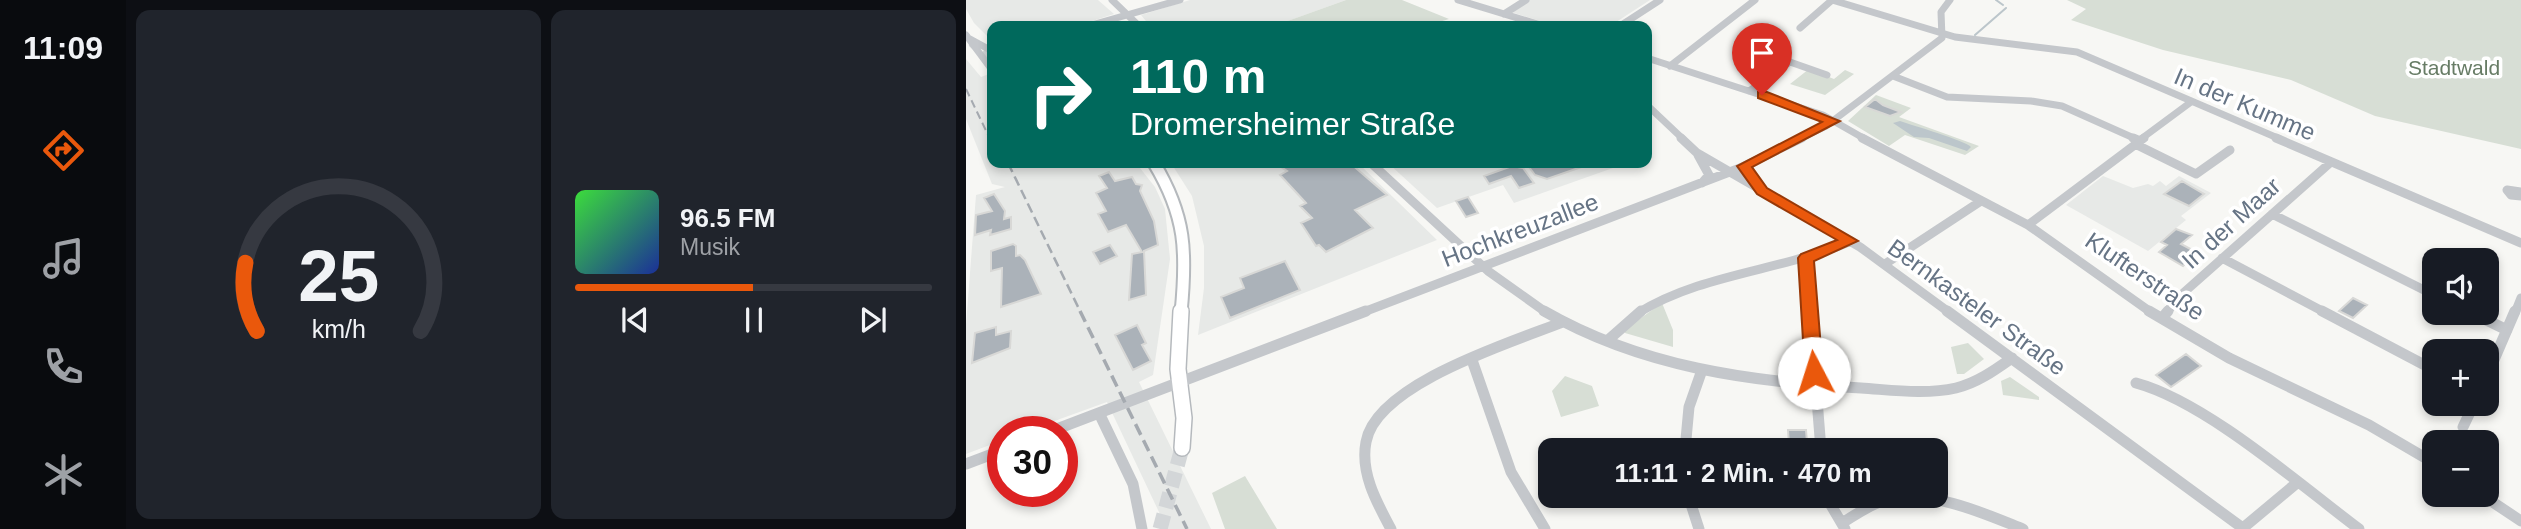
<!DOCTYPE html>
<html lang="de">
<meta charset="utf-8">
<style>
body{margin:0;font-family:Arial,sans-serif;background:#20242c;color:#f1f3f6;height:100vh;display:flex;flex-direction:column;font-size:26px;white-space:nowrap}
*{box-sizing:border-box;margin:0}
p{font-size:23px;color:#9ea1a6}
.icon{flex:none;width:38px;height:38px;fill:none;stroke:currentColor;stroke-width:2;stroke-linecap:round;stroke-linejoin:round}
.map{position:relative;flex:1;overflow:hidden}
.side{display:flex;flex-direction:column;gap:10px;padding:10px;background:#0d0f14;width:840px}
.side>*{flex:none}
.guide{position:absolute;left:21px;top:21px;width:665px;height:147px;border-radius:14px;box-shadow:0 4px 10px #0003;background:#00695c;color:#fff;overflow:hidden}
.tools{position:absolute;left:1456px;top:248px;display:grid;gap:14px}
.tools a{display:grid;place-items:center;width:77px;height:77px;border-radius:14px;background:#171b24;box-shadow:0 4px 10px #0003;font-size:35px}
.speed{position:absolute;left:21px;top:416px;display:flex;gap:14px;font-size:35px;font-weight:700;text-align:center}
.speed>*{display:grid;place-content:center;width:91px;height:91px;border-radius:50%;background:#171b24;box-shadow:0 4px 10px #0003;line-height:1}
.speed .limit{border:10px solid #d22;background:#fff;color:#111}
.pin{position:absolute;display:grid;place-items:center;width:60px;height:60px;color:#fff;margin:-72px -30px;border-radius:50% 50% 50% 0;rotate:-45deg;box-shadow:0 0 7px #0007}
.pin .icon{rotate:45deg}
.me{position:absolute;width:77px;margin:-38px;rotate:355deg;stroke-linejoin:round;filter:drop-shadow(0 0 5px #0008)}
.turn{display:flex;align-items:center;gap:24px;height:147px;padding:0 28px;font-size:32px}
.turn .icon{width:91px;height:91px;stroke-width:2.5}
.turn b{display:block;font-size:49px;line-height:60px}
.side .widget{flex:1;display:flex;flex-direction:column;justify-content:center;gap:10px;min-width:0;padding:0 24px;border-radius:14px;background:#20242c}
.side .dial{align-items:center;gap:0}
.dial svg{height:182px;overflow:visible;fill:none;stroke:#363941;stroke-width:7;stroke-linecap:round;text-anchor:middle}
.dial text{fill:#f1f3f6;stroke:none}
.song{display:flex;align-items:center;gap:21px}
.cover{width:84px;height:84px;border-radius:10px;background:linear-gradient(135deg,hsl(120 70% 55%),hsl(230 70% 35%))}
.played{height:7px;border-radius:4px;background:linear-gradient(90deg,#ea580c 50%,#363941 50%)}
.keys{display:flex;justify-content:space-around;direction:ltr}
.side .tiles{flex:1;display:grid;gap:10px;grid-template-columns:repeat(2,1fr)}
.trip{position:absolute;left:572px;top:438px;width:410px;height:70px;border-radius:14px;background:#171b24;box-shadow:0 4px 10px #0003;font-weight:600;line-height:70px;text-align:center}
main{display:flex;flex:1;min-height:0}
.menu{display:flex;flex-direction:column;width:126px;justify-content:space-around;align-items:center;background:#090b0e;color:#9ea1a6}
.menu .icon{width:49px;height:49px}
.menu .active{color:#ea580c}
.menu b{font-size:32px;color:#f1f3f6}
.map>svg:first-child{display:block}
</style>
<main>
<nav class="menu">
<b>11:09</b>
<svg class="icon active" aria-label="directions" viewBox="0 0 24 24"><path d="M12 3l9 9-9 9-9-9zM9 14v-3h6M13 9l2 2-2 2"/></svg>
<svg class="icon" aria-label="music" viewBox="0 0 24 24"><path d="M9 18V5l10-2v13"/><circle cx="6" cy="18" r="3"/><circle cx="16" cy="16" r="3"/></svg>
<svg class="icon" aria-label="phone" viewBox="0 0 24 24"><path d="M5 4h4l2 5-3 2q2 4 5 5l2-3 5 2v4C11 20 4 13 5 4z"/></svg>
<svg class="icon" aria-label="climate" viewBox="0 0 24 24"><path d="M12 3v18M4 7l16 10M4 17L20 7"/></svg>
</nav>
<section class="side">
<div class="tiles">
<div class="widget dial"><svg viewBox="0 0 100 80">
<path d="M14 69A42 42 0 1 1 86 69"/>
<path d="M14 69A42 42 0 0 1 9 39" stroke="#ea580c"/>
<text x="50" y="56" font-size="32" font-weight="700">25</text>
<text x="50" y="72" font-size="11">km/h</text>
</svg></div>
<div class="widget">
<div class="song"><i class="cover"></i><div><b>96.5 FM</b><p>Musik</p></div></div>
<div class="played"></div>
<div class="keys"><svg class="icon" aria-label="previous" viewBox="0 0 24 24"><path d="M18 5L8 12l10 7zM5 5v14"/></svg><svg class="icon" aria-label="pause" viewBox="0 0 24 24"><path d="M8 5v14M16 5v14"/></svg><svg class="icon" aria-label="next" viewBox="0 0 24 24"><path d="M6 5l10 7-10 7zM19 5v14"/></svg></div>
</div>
</div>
</section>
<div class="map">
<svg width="1555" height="529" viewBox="0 0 1555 529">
<rect width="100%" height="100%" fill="#f7f7f4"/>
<path fill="#e7e9e7" d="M0,0H132L148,14L111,26H26V41L8,23L0,9Z
M224,0H380L308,26H184L175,15Z
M564,0H684L644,26H590L545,12Z
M0,59L15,77L23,74L26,78V163H170L189,187L199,209L204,259L187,375L173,382L245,529H201L141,402L58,432H37V440L0,454V325L10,195L39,187L26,184L0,119Z
M205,163H392L471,240L232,335L238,288V246L226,196Z
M422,163H661L548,203L537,185L471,208Z
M1137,176L1167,188L1182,184L1187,186L1194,181L1200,186L1213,176L1245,193L1215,216L1220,220L1182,251L1100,205Z"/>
<path fill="#d7ded5" d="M380,0H436L483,19L460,26H320L316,23Z
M1101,0H1555V149L1409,116L1325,80L1197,50L1105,20L1120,9Z
M843,69L868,79L879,70L888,74L859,95L824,84Z
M910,95L945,108L933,117L1013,146L999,155L939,135L923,146L882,121Z
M696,303L707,330V347L659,333L658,330Z
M1002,343L1018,359L998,374H991L985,347Z
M599,376L626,386L633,406L595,417L586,391Z
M1044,377L1073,397V400L1037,395L1035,381Z
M279,476L311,529H259L246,493Z"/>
<path fill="#bcc6cb" d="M934,121C948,126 998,140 1005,147L1001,151L963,138L948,137L927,123Z"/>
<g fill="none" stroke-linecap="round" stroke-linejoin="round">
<path stroke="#bcc6cb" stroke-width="2" d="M1030,0L1037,5
M1009,35L1040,8"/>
</g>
<path fill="#abb2b9" stroke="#d8d8d6" stroke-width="2" d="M909,99L917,105L935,112L924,116L899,107Z
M309,163H384L421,195L389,210L407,228L360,252L353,245L350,246L335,223L346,218L334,206L340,203L314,175L321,171Z
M560,163L581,167L584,163L624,164L581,179L569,175Z
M546,166L557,168L568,183L553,188L545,176L523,184L518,176Z
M143,172L149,181L166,177L170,184L176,185L174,191L188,221L192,245L178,251L180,295L163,300L166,254L176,252L160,225L142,232L132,214L140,211L130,193L141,188L133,176Z
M1216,181L1226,187L1238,194L1223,206L1198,194Z
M28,194L39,211L38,219L45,217V229L24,235L25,230L9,235L10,215L26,211L18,198Z
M502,197L512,213L500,217L490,201Z
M1210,229L1226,235L1215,244L1232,253L1217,266L1193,252L1201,245L1195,242Z
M47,244L50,246V256L54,255L59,260L75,294L35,307L36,268L25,271V251Z
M144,245L151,256L134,264L127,252Z
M319,261L334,290L264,318L255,297L278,288L274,278Z
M1387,298L1401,305L1387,318L1373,311Z
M171,325L180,343L176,345L185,361L167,370L149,335Z
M30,327V335L45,331L44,348L6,363L9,333Z
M1220,354L1235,366L1205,387L1190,375Z
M822,430H840L841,443H823Z"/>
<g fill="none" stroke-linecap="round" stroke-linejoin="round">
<path stroke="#d3d6d8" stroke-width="10" stroke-dasharray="10 4.5" stroke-linecap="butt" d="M6,42L26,60"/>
<path stroke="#d3d6d8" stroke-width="15" stroke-dasharray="15 7" stroke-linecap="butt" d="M194,529L216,448"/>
<g stroke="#b5b9bd" stroke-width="15">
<path id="major-far1" d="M188,163C220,216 221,252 215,313"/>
</g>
<g stroke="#b5b9bd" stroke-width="18">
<path id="major" d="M215,311L212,369L218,418L216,448"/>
</g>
<path stroke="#c4c7cb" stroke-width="7" d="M146,0L173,26
M492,0L578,26
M866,0L989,37L1111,52L1314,139
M538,14L560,0
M122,26L214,0
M654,26L694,0
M834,28L866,0
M0,35L26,70
M4,39L26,51
M681,58L857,115L899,139
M704,66L789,0
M927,76L981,97L1065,101L1096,106L1170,139
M783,91L824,62L861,75
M681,105L717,139
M833,139L860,126L976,38L975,12L984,0
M1175,139L1225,102"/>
<path stroke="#c4c7cb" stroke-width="9" d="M715,138L731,153L894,247L984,313
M896,138L1062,225L1186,313
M1167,138L1174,141
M1310,138L1555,243
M1169,144L1230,174L1264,150
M732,155L743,175L736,183
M405,163L522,271L581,313
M1555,192L1541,190L1545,195L1555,196
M1306,214L1468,295
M1062,225L1178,138
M840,258L844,313
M1256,258L1360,313
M919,264L1015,201
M395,313L774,168L836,138
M672,313C737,273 816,271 885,241
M1200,313L1215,295L1365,162
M1549,313L1555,298"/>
<path stroke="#c4c7cb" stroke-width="11" d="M578,311C675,367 785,382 895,388C926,390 959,395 990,388C1011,383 1029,370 1046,358
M844,311L855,450
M981,311L1278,529
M1183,311L1263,358L1403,425L1468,463
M1356,311L1468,370
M1506,313L1541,330
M1196,318L1202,311
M641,341L675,311
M506,360L545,472L579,529
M1521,376L1549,311
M1170,383C1240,402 1333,484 1393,529
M133,413L167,484L176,529
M1497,427L1508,404
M83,432L400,311
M719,450L723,407L736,370
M0,464L37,450
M722,495L733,529
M859,495L879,529
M1516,495L1555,521
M876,523C891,514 907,502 925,499C969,491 1017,513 1057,529
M1277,528L1332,482
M425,529C411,503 394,473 400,442C410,384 546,342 597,322"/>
<use href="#major-far1" stroke="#fff" stroke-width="11"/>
<use href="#major" stroke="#fff" stroke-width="15"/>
<path stroke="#a5aab0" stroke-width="2" stroke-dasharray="8 4.5" stroke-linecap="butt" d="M0,89L24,139"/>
<path stroke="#a5aab0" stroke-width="2.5" stroke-dasharray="10 5" stroke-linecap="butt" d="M23,138L26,144
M42,163L115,313"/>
<path stroke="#a5aab0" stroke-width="3.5" stroke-dasharray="12 6" stroke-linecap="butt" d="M114,311L221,529"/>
</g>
<path fill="#ea580c" stroke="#983908" stroke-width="2" d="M792,92H801L874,121L786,167L801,188L892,241L848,261L857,373L848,380L839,373L832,258L835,254L871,240L791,194L771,166L856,122L792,98Z"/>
<g text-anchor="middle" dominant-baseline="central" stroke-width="7" stroke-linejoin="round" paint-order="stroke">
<g font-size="21" fill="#677c65" stroke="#fff">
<text x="1488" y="67">Stadtwald</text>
</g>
<g font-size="24" fill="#667485" stroke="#fff">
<text transform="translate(1279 104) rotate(23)">In der Kumme</text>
<text transform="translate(1265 223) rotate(-42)">In der Maar</text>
<text transform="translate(554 230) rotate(-21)">Hochkreuzallee</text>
<text transform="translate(1179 276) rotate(34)">Klufterstraße</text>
<text transform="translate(1011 307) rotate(36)">Bernkasteler Straße</text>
</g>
</g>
</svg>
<div class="tools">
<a><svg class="icon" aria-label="sound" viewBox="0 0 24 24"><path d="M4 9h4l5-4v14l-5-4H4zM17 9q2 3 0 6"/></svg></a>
<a>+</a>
<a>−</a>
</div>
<div class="speed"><div class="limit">30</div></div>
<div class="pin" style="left:796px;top:95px;background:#d93025"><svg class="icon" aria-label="arrive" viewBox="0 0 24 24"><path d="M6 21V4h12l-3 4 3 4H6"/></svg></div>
<svg class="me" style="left:848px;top:373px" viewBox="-20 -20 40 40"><circle r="19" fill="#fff"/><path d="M0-13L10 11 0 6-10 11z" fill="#ea580c"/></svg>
<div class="trip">11:11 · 2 Min. · 470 m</div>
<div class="guide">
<div class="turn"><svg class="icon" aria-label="right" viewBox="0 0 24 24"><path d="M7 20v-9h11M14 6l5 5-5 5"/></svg><div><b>110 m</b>Dromersheimer Straße</div></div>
</div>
</div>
</main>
